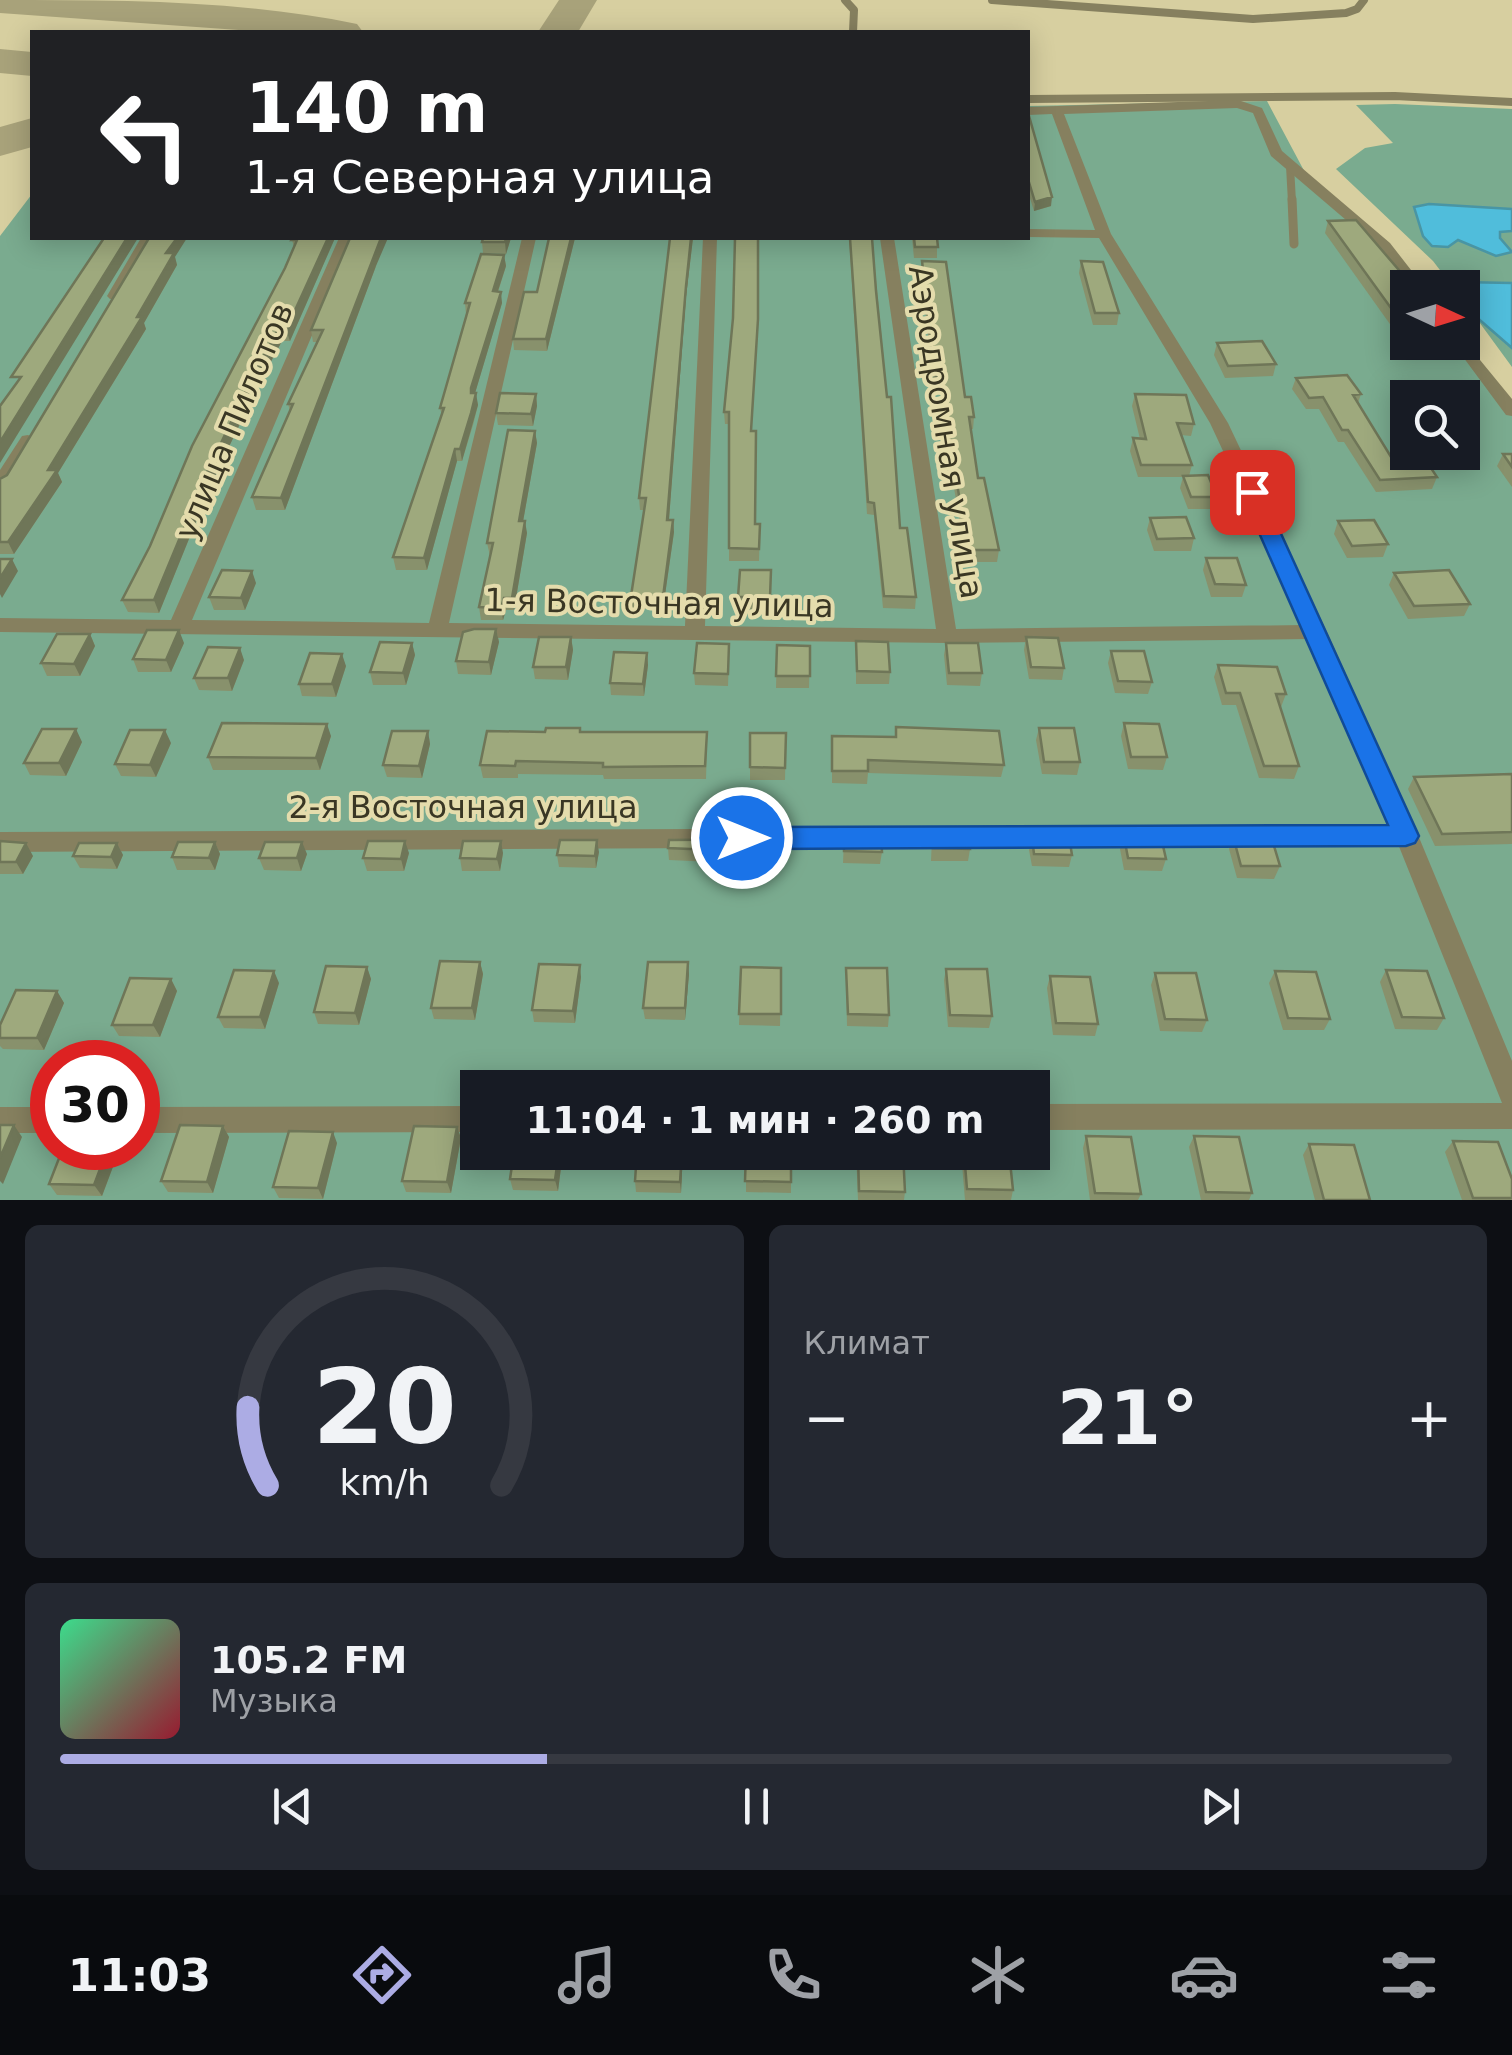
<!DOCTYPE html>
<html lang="ru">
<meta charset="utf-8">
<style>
body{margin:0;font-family:"DejaVu Sans",sans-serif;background:#242831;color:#f1f3f6;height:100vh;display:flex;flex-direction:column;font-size:38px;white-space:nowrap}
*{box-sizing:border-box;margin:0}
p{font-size:32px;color:#9ea1a6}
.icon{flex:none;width:55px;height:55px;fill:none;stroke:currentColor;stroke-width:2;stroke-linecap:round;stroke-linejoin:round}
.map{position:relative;height:1200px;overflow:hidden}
.drawer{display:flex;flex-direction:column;gap:25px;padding:25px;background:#0d0f14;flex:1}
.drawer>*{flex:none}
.guide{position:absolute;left:30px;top:30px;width:1000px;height:210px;border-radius:0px;box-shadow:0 5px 25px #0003;background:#202124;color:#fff;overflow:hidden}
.needle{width:65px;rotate:94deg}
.controls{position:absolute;left:1390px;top:270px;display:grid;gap:20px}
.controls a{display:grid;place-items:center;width:90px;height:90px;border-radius:0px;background:#171b24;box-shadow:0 5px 25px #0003;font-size:50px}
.speed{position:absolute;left:30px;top:1040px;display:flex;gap:20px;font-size:50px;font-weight:700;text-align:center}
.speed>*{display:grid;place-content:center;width:130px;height:130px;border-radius:50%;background:#171b24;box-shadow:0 5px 25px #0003;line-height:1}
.speed .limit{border:15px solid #d22;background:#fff;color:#111}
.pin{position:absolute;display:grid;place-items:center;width:85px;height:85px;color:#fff;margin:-42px;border-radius:20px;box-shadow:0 5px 15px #0006}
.me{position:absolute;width:110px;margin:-55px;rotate:90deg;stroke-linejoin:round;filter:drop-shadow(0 0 8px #0008)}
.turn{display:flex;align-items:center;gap:35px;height:210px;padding:0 50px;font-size:45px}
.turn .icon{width:130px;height:130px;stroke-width:2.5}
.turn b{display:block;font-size:70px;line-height:85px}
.big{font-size:75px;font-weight:800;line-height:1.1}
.drawer .widget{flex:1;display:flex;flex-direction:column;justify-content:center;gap:15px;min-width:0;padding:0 35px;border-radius:15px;background:#242831}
.drawer .dial{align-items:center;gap:0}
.dial svg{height:260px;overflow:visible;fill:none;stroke:#363941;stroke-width:7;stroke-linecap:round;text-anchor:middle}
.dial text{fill:#f1f3f6;stroke:none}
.song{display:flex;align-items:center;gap:30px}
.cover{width:120px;height:120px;border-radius:15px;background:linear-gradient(135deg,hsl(150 70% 55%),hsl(350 70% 35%))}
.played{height:10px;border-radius:5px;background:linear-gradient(90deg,#acace4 35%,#363941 35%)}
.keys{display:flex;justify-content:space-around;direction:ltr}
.heat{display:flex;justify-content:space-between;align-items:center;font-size:55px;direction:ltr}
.drawer .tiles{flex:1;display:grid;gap:25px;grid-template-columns:1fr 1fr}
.widget:last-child{grid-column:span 2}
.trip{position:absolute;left:460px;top:1070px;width:590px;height:100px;border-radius:0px;background:#171b24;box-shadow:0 5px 25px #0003;font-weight:800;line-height:100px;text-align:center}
.dock{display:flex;height:160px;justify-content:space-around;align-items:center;background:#090b0e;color:#9ea1a6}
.dock .icon{width:70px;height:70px}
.dock .selected{color:#acace4}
.dock b{font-size:45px;color:#f1f3f6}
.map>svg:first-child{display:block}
</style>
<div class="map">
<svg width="1512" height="1200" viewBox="0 0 1512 1200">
<rect width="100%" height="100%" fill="#d7cfa0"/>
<path fill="#7aab8f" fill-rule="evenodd" d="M1267,101L1309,180L1416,287L1408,288V342L1460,343L1512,409V1200H0V236L32,194V238H1028V106ZM1408,398H1462V452H1408ZM52,1062H138V1148H52ZM478,1088H1032V1152H478Z
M1395,104L1512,109V367L1463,300L1462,288L1453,287L1433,261L1336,169L1365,148L1393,143L1356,105Z"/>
<path fill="#50bddb" stroke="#4995a4" stroke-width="2.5" d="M1429,204L1512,209V231L1500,232V238L1512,252L1496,256L1458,240L1448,247L1432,246L1423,236L1414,207Z
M1459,282L1512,283V348L1474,315Z"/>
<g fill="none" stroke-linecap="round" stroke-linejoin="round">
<path fill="#a8a27a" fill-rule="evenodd" d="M0,0C118,0 242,0 357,24L363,32H268L0,13Z
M559,0H597L578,32H538Z
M0,49L32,52V76L0,73Z
M32,118V147L0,156V127Z"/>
<path stroke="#86805f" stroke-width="8" d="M845,0L854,10L853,32
M992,0L1253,19L1346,13L1357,9L1364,0
M1028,99L1395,96L1512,102
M1290,166L1292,202"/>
<path stroke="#86805f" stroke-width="9" d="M1292,199L1294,244"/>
<path fill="#86805f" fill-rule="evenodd" d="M1238,100L1262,108L1282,151L1390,243L1425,288H1410L1380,249L1271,156L1253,113L1237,108L1064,114L1111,234L1228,423L1327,632L1418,835L1512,1061V1129L1032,1130V1104L1502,1103L1398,844L0,852V832L1390,826L1310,639L947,643L0,632V618L171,620L339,238H353L192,620L429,623L522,238H536L449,623L685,626L703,238H717L705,626L936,629L880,238H894L956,629L1304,625L1210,423L1099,238L1028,237V229L1095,230L1052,114L1028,115V107Z
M141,238H155L120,299H110L107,296Z
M1462,338L1512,399V416L1506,415L1452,342H1462Z
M28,435L37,440L6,489L0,491V470L22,436Z
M478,1106V1132L138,1133V1107Z
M0,1107H52V1133H0Z"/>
</g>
<path fill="#88916c" d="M1028,116L1051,206L1034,211L1028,192Z
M1328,221L1404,276L1402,282L1408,291V327H1392L1325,233Z
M335,238L290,341H282L261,380L212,482L159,613L128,612L122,600L150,546L285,268L294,247L292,240Z
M483,238H511L506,254L483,253L482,242Z
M549,238H575L547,351L514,350L513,339L537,292Z
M670,238H693L686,297L669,520H673L674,532L663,609H632L631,596L644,510H640L639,498Z
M849,238H872L900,528L916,597L915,609L883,608L874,515L867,514Z
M912,238H937V258H914Z
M504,255L506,266L498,292L502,303L475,393L478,405L473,425L462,461H457L427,570H396L393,557L442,416L440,408L466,314L465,303Z
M175,257L177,265L144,323L146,329L58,473L62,482L14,554H0V479L7,475Z
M922,261L965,397L974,417L973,429H971L978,478L999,550L997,562H967L951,471L946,470L943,449L944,437H947L940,388H934L921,273Z
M1081,261L1119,313L1117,325H1093L1079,273Z
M376,266L285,510H256L252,497L290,411L288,404L317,342H313L311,330Z
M733,318L752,431L755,524H760L759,561H729V424H725L724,412Z
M1217,343L1276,364L1273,376L1225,378L1214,355Z
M1296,378L1361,394L1358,403L1391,457L1437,477L1432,489L1376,492L1344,442H1338L1319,409H1306L1292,389Z
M536,394L537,406L533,426L498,425L496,413Z
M1135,394L1194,424L1191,436L1181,435L1192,465L1189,476L1217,497L1213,509H1188L1180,488L1183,477H1138L1130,451L1133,438L1140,439L1132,406Z
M535,431L537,443L523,521L527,533L514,610H506L503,620H481L479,607L490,556L487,543Z
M1503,454H1512V487L1497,466Z
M1150,518L1194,538L1191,551H1154L1147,530Z
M1338,521L1388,544L1383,557L1347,558L1334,534Z
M1206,558L1246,585L1242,597H1211L1203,570Z
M771,570L770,610L738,609V597Z
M1394,573L1470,604L1464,616L1408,619L1389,585Z
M256,583L245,610H214L209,597Z
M496,629L499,642L491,675L458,674L456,661Z
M90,634L95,646L80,676H47L41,663Z
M571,637L573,650L568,680L535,679L533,667Z
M1026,637L1064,668L1062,680L1029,679L1024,650Z
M856,641L890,672L889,684H856Z
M184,643L171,672H138L133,659Z
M412,643L415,655L406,685H373L370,672Z
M946,643L982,673L980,686L947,685L944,655Z
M777,645L810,646L809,688H776Z
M1111,651L1152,682L1148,694L1115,693L1108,663Z
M647,653L648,665L644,696L611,695L610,683Z
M729,656L728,686L695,685L694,673Z
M244,660L232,691L199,690L194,678Z
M1218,665L1286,694L1281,707H1280L1299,766L1294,779L1259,778L1236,705H1222L1214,677Z
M346,666L336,697L302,696L299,684Z
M1124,723L1167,757L1163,770L1128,769L1121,736Z
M896,727L1004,765L1001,777L868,773L867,784L832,783V736L895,737Z
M580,728L581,732L707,744L706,779H604L603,775L518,774V778H483L480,765L545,732Z
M1039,728L1080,762L1077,775L1042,774L1036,740Z
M428,731L430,744L422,778L387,777L383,765Z
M750,733H786L785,780H750Z
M331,736L320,770H213L208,757Z
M82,742L66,776L30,775L24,763Z
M171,743L156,777L121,776L115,764Z
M1512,774V844L1435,846L1408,789L1414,777Z
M1233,836L1280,866L1274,879L1237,878L1229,849Z
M1124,837L1166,859L1162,871L1124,870L1120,849Z
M932,838L970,849L968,861H931Z
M1032,838L1072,855L1069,867L1032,866L1029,850Z
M779,839V865L669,860L668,848Z
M844,839L882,852L880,864L843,863Z
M0,841L33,856L23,874H0Z
M215,842L220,854L215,870H177L172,857Z
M117,843L123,855L117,869L80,868L73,856Z
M599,852L596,868L559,867L557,855Z
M409,853L404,871H367L363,858Z
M503,853L500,871H462L460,858Z
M307,854L301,871L264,870L259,858Z
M480,962L483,974L475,1020L434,1019L431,1008Z
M367,967L371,979L359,1025L318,1024L314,1012Z
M741,967L781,968L780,1026L739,1025Z
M846,968L889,1015L888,1027L847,1026Z
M946,969L992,1016L989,1028L948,1027L944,980Z
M1386,970L1444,1018L1437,1030L1395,1029L1380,982Z
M1275,971L1330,1019L1324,1030H1283L1269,983Z
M1155,973L1207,1020L1202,1032L1160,1031L1151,985Z
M689,974L685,1020L645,1019L643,1008Z
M1050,976L1098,1024L1095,1036L1053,1035L1047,988Z
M581,977L575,1023L534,1022L532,1010Z
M171,979L177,991L160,1037L119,1036L112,1025Z
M279,983L265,1029L224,1028L218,1017Z
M57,991L64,1003L44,1050L3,1049L0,1046V1025Z
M223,1126L229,1137L213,1193L168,1192L161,1181Z
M457,1127L461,1138L451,1193L406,1192L402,1181Z
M1086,1136L1141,1194L1138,1200H1090L1083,1148Z
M1194,1136L1252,1193L1249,1200H1201L1189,1147Z
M1453,1141L1512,1179V1200H1462L1445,1152Z
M337,1143L323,1199L279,1198L273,1187Z
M1309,1144L1370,1200H1315L1303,1155Z
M63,1148H120L102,1196L57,1195L49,1184Z
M514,1152H563L558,1191L513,1190L510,1179Z
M683,1152L681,1193L636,1192L635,1181Z
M746,1152H791V1193L746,1192Z
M856,1152H903L905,1192L904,1200H858Z
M961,1152H1009L1013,1190L1011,1200H965Z"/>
<path fill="#6f7658" d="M1052,197L1051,206L1034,211L1035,202Z
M127,238H138L0,463V442Z
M177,238H187L175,257L177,265L144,323L146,329L58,473L62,482L14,554L8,542L48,470L137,317L166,253Z
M328,238H335L290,341L286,330Z
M381,238H388L376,266L285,510L281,498Z
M506,238H511L506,254L505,242Z
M571,238H575L547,351L546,339Z
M691,238H693L686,297L668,532L667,520L686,286Z
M504,255L506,266L494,303L493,291Z
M501,292L502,303L473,400L476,393L478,405L462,461L460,449L471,388Z
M278,330L282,341L261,380L212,482L159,613L154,600L208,470L257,368Z
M536,394L537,406L533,426L531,414Z
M535,431L537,443L521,533L519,521Z
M455,449L457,461L427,570L424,558Z
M673,520L674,532L663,609V597Z
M525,521L527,533L514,610L512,598Z
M12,559L18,571L2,598L0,594V578Z
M252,571L256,583L245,610L241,598Z
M504,598L506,610L503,620L501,608Z
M496,629L499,642L491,675L489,662Z
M179,630L184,643L171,672L166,660Z
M90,634L95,646L80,676L74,664Z
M571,637L573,650L568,680L566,667Z
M412,643L415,655L406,685L403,673Z
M240,648L244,660L232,691L228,678Z
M647,653L648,665L644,696L643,684Z
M342,654L346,666L336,697L332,684Z
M327,724L331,736L320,770L316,758Z
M76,729L82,742L66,776L59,763Z
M165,730L171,743L156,777L150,765Z
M428,731L430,744L422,778L419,766Z
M597,840L599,852L596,868L595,856Z
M405,841L409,853L404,871L401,859Z
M501,841L503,853L500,871L497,859Z
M215,842L220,854L215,870L209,858Z
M302,842L307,854L301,871L297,858Z
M26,843L33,856L23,874L16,862Z
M117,843L123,855L117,869L111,857Z
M480,962L483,974L475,1020L472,1008Z
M688,962L689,974L685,1020V1008Z
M580,965L581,977L575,1023L573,1011Z
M367,967L371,979L359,1025L355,1013Z
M274,971L279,983L265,1029L260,1017Z
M171,979L177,991L160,1037L153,1025Z
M57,991L64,1003L44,1050L37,1038Z
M14,1125L22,1137L3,1184L0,1181V1158Z
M223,1126L229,1137L213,1193L207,1182Z
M457,1127L461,1138L451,1193L447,1182Z
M333,1132L337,1143L323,1199L318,1188Z
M108,1148H120L102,1196L94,1185Z
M559,1152H563L558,1191L555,1180Z
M682,1152H683L681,1193L680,1182Z"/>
<path fill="#9ea97d" stroke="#6f7658" stroke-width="2.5" d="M1028,116H1029L1052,197L1035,202L1028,179Z
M1356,220L1404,276H1398L1408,291V315H1396L1328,221Z
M104,238H127L0,442V406L21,377H11Z
M149,238H177L166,253H174L137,317H142L48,470H57L8,542H0V479L7,475Z
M294,238H328L286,330H278L257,368L208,470L154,600H122L150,546L192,446L285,268L297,240H292Z
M350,238H381L281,498L252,497L293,404H288L323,330H311Z
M483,238H506L505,242H482Z
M549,238H571L546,339H513L524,292H537Z
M670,238H691L686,286L667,520H673L663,597L631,596L646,498H639Z
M735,238H758V319L751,431H756L755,524H760L759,549L729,548V412H724L733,318Z
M850,238H872L876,291L887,397H891L900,528H907L916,597L884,596L874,503L868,502Z
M914,238H937L938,247H915Z
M481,254L504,255L493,291L501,292L471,388V393H476L471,413L460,449H455L424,558L393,557L444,408H440L470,303H465Z
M922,261L946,262L965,397H971L974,417H969L978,478H984L999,550H968L953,459L947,458L944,437H950L941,376H936Z
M1081,261L1103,262L1119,313H1095Z
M1262,341L1276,364L1228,366L1217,343Z
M1347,375L1361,394L1353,395L1391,457L1423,456L1437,477L1380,480L1348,430H1342L1323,397L1309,398L1296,378Z
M500,393L536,394L531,414L496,413Z
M1135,394L1186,395L1194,424L1177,423L1192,465H1141L1133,438L1146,439Z
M508,430L535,431L519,521H525L512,598H504L501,608L479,607L493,543H487Z
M1503,454H1512V467Z
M1208,475L1217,497H1191L1183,476Z
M1186,517L1194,538L1157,539L1150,518Z
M1374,520L1388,544L1352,546L1338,521Z
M1206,558H1237L1246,585L1215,584Z
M0,559H12L0,578Z
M222,570L252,571L241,598L209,597Z
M740,570H771L770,597H738Z
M1449,570L1470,604L1414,606L1394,573Z
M474,629H496L489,662L456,661L463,632Z
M147,630H179L166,660L133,659Z
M57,634H90L74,664L41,663Z
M539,637H571L566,667H533Z
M1026,637L1058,638L1064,668L1031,667Z
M856,641L888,642L890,672L857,671Z
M380,642L412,643L403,673L370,672Z
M697,643L729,644L728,674L694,673Z
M946,643H978L982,673H949Z
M777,645L810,646V676H776Z
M208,647L240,648L228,678H194Z
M1111,651H1144L1152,682L1118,681Z
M614,652L647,653L643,684L610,683Z
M310,653L342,654L332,684H299Z
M1218,665L1277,667L1286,694H1276L1299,766H1264L1240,693H1226Z
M222,723L327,724L316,758L208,757Z
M1124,723L1159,724L1167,757H1131Z
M896,727L999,731L1004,765L868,760V771H832V736L896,737Z
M546,728H580V732H707L705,766L603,767V763L516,761L515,766L480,765L487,731L545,732Z
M1039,728H1074L1080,762H1044Z
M42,729H76L59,763H24Z
M130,730H165L150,765L115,764Z
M392,731H428L419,766L383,765Z
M750,733H786L785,768L750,767Z
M1512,774V832L1442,834L1414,777Z
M1233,836H1271L1280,866H1241Z
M1069,837L1072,855L1034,854L1032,838Z
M1124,837H1161L1166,859L1128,858Z
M881,838L882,852L844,851V839Z
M932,838H969L970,849L933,848Z
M779,839V853L668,848L669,840Z
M560,840H597L595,856L557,855Z
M0,841L26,843L16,862H0Z
M368,841H405L401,859L363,858Z
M463,841H501L497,859L460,858Z
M178,842H215L209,858L172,857Z
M265,842H302L297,858H259Z
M79,843H117L111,857L73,856Z
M440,961L480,962L472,1008H431Z
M648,962H688L685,1008H643Z
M539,964L580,965L573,1011L532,1010Z
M326,966L367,967L355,1013L314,1012Z
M741,967L781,968V1014H739Z
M846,968H887L889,1015L848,1014Z
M946,969H987L992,1016L950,1015Z
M234,970L274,971L260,1017H218Z
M1386,970L1427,971L1444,1018L1402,1017Z
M1275,971L1316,972L1330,1019L1288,1018Z
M1155,973H1196L1207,1020L1165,1019Z
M1050,976L1090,977L1098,1024L1056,1023Z
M130,978L171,979L153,1025H112Z
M16,990L57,991L37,1038H0V1025Z
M0,1125H14L0,1158Z
M180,1125L223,1126L207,1182L161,1181Z
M414,1126L457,1127L447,1182L402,1181Z
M289,1131L333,1132L318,1188L273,1187Z
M1086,1136L1131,1137L1141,1194L1095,1193Z
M1194,1136L1239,1137L1252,1193L1206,1192Z
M1453,1141L1498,1142L1512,1179V1198H1473Z
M1309,1144L1354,1145L1370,1200H1324Z
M63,1148H108L94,1185L49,1184Z
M514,1152H559L555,1180L510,1179Z
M637,1152H682L680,1182L635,1181Z
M746,1152H791V1182L745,1181Z
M858,1152H903L905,1192L859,1191Z
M964,1152H1009L1013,1190L967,1189Z"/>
<path fill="#1a73e8" stroke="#114b97" stroke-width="2.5" d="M1252,486L1262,492L1419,836L1415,843L1406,846L742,849L733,846L729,838L733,831L742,827L1388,825L1241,492Z"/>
<g text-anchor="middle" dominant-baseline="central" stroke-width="8" stroke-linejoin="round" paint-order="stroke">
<g font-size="32" fill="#3a3724" stroke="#e4dcac">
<text transform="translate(234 421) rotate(-67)">улица Пилотов</text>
<text transform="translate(946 432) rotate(81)">Аэродромная улица</text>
<text transform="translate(659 603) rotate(1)">1-я Восточная улица</text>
<text x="463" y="807">2-я Восточная улица</text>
</g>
</g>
</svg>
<div class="controls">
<a><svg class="needle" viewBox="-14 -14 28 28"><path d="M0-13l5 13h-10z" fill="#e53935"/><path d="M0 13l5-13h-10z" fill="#9ea1a6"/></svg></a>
<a><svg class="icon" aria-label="search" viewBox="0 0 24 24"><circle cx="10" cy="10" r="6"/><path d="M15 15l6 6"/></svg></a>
</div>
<div class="speed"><div class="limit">30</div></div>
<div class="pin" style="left:1252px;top:492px;background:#d93025"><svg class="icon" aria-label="arrive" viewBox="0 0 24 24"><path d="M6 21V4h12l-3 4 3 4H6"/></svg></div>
<svg class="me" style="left:742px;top:838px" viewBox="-20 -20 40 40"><circle r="17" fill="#1a73e8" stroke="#fff" stroke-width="3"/><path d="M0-11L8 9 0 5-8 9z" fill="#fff"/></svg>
<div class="trip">11:04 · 1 мин · 260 m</div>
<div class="guide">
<div class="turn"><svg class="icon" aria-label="left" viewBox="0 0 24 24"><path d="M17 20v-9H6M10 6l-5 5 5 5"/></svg><div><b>140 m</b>1-я Северная улица</div></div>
</div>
</div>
<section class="drawer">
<div class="tiles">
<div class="widget dial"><svg viewBox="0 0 100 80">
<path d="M14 69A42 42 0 1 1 86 69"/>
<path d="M14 69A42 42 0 0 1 8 45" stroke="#acace4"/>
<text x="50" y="56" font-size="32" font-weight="700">20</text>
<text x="50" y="72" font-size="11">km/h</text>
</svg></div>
<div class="widget"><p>Климат</p>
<div class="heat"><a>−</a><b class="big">21°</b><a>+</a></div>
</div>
<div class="widget">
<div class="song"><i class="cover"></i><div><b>105.2 FM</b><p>Музыка</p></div></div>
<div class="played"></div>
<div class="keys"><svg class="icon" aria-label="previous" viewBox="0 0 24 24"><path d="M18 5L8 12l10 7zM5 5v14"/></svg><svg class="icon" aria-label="pause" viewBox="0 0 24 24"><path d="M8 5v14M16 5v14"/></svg><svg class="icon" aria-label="next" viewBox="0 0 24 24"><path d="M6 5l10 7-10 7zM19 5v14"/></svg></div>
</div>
</div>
</section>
<nav class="dock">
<b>11:03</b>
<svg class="icon selected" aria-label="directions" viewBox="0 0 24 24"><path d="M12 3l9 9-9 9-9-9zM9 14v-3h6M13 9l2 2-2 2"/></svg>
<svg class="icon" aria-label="music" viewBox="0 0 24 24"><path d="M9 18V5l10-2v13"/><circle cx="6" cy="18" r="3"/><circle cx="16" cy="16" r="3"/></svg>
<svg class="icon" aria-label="phone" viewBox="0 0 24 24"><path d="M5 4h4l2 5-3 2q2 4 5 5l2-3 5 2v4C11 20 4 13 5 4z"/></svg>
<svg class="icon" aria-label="climate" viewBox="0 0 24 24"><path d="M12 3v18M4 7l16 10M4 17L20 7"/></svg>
<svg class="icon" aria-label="car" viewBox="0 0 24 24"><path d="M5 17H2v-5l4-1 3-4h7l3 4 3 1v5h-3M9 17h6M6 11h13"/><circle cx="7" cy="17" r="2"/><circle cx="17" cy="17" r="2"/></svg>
<svg class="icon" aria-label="filters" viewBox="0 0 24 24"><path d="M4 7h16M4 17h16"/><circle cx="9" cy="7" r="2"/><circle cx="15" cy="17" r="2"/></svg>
</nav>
